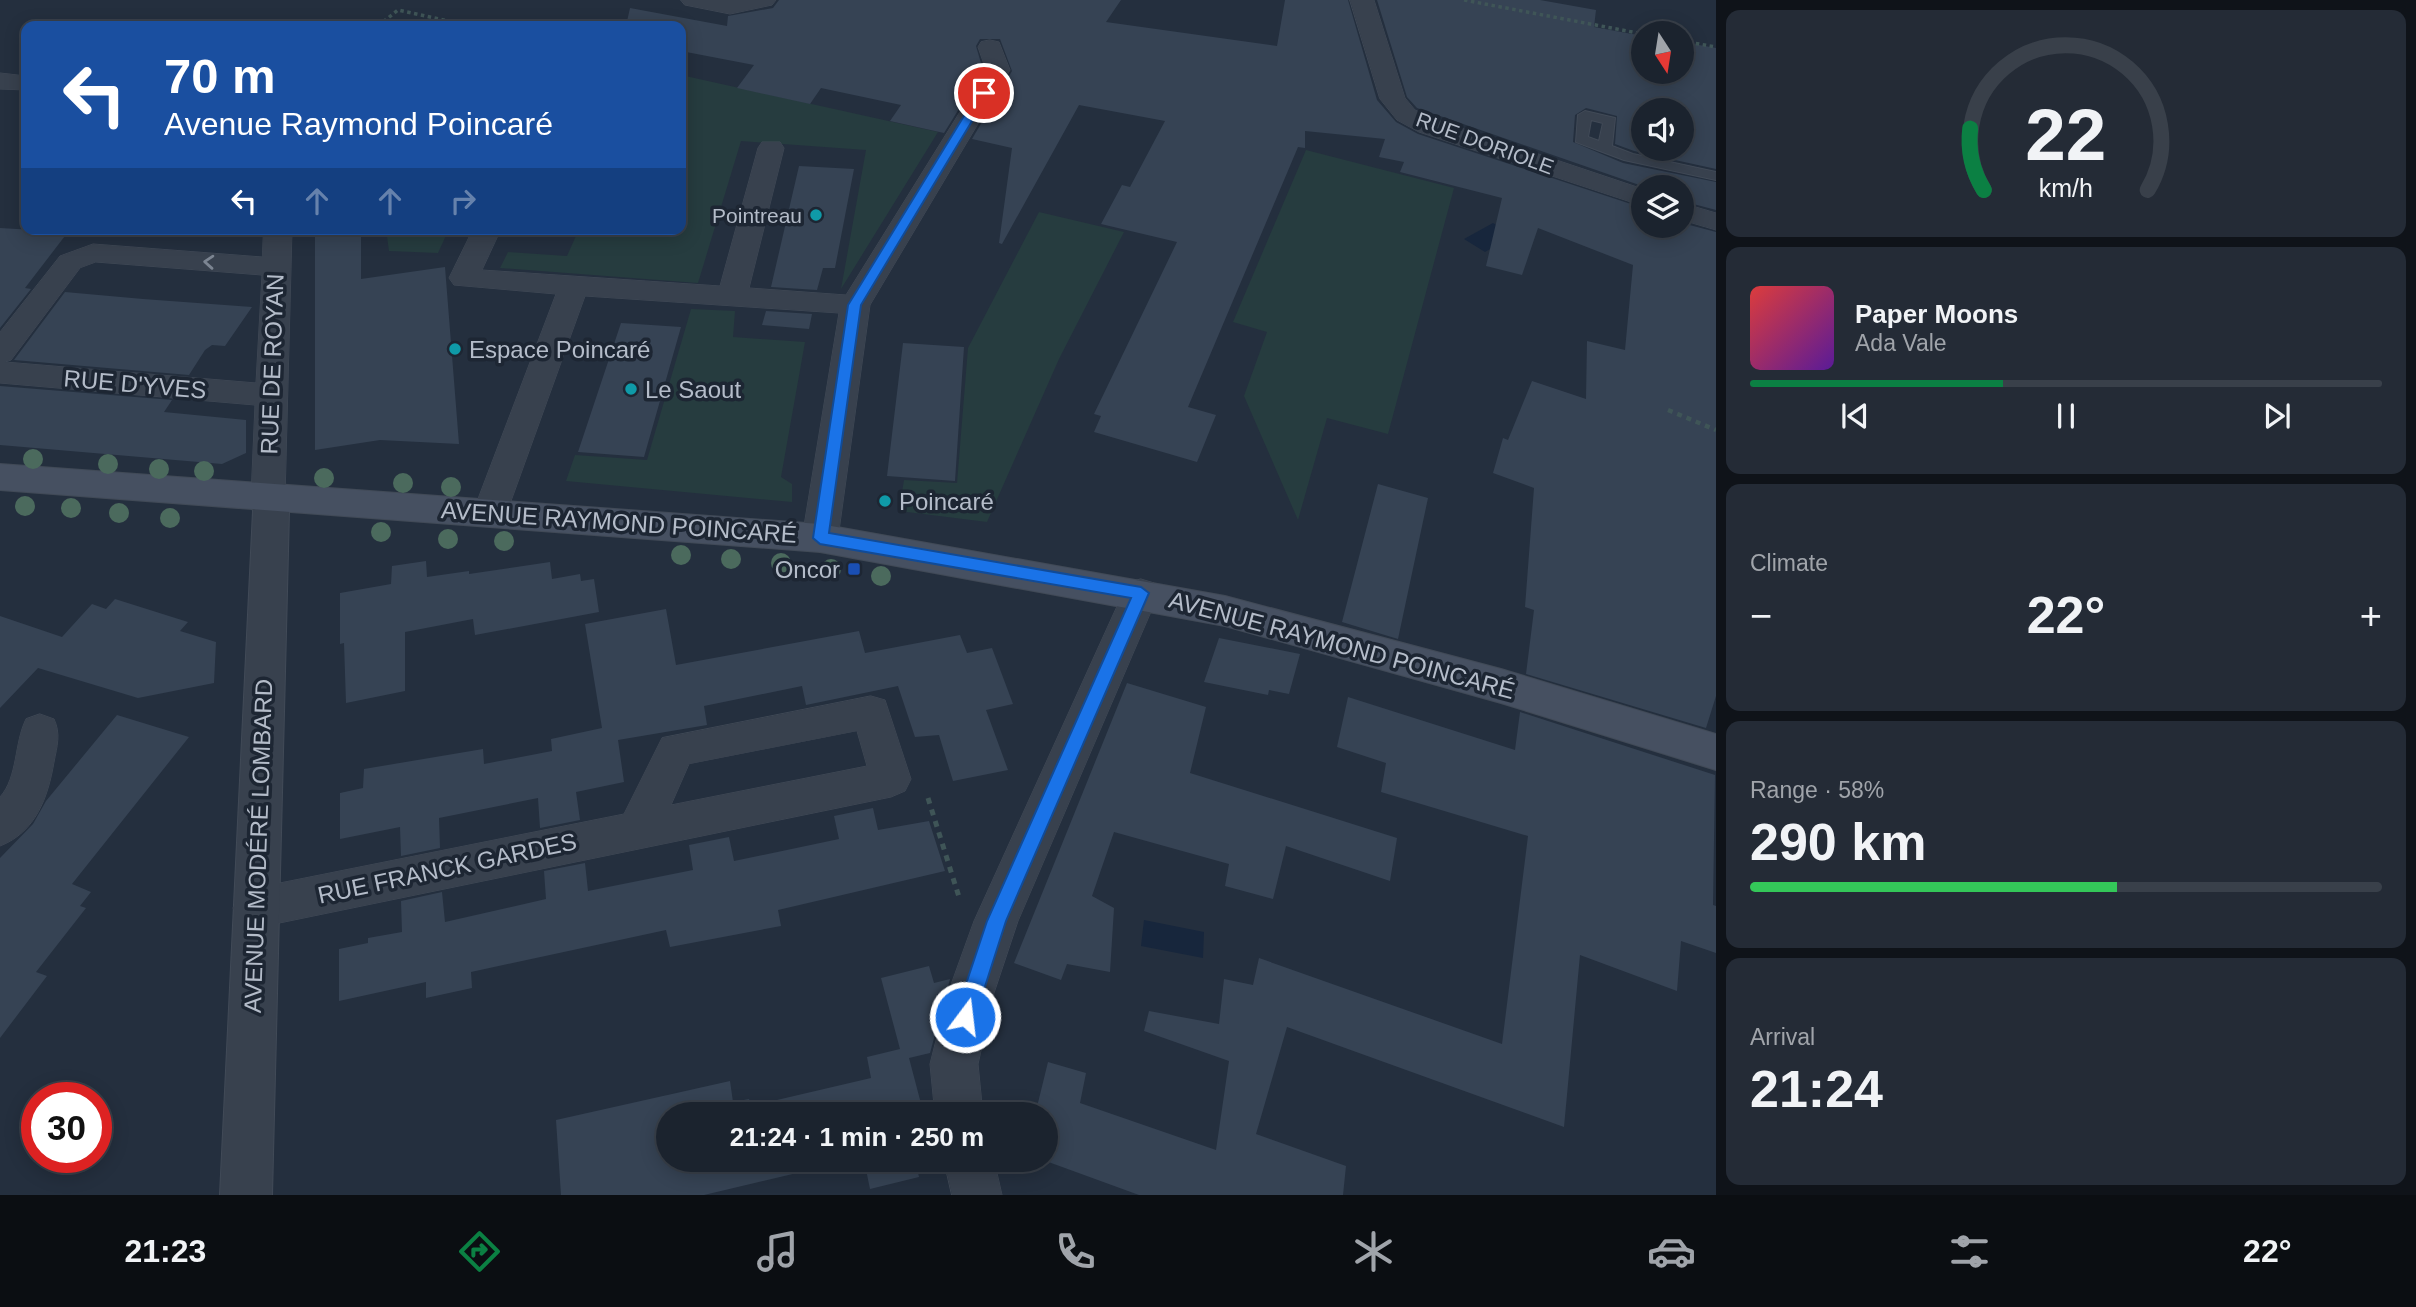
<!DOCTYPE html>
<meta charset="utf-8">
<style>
body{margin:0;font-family:Helvetica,sans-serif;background:#242b36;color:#f1f3f6;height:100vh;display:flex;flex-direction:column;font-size:26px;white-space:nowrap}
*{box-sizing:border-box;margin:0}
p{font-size:23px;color:#a0a4aa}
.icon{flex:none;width:38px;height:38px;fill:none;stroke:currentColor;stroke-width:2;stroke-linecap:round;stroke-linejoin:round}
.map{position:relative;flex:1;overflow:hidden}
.details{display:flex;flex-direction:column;gap:10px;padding:10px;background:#0f1319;width:700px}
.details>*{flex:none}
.guide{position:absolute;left:21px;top:21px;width:665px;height:214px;border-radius:14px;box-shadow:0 4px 18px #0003,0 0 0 2px #39404a;background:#1a4fa0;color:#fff;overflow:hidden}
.needle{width:46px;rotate:168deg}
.tools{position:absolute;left:1631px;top:21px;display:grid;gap:14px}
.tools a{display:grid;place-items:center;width:63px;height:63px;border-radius:50%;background:#1b232e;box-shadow:0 4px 18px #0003,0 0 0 2px #39404a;font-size:35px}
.speed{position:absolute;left:21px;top:1082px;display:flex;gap:14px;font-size:35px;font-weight:700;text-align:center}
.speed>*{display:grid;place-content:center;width:91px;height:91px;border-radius:50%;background:#1b232e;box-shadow:0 4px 18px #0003,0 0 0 2px #39404a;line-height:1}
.speed .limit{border:10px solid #d22;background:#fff;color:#111}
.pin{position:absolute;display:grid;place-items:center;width:60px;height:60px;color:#fff;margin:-30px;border:4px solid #fff;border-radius:50%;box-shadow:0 2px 7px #0007}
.me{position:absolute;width:77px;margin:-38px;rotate:15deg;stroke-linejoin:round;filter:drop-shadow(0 0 5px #0008)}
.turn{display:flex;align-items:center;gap:24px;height:147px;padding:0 28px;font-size:32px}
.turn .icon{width:91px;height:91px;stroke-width:2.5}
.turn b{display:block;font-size:49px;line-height:60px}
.lanes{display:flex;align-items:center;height:66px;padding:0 28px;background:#0003;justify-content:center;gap:35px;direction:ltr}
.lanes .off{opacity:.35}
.big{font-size:52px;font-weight:700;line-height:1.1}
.details .widget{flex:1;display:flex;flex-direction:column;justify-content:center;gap:10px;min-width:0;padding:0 24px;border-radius:14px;background:#242b36}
.details .dial{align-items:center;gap:0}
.dial svg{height:182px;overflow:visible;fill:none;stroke:#39404a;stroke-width:7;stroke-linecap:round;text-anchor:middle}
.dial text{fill:#f1f3f6;stroke:none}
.song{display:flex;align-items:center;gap:21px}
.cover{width:84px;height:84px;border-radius:10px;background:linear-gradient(135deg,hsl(0 70% 55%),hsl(270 70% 35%))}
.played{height:7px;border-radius:4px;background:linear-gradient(90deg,#0b8043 40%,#39404a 40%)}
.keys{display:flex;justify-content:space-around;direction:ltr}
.heat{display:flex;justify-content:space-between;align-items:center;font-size:38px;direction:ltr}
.charge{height:10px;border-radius:5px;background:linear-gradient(90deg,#34c759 58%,#39404a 0)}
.trip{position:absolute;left:656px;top:1102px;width:402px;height:70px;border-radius:35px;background:#1b232e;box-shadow:0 4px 18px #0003,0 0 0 2px #39404a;font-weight:700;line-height:70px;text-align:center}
.dock{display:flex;height:112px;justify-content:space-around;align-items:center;background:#0b0e12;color:#a0a4aa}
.dock .icon{width:49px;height:49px}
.dock .selected{color:#0b8043}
.dock b{font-size:32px;color:#f1f3f6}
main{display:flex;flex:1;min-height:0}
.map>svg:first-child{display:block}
</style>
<main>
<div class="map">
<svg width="1716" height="1195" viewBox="0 0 1716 1195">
<rect width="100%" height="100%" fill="#242f3e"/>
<path fill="#263c3f" d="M681,75L938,132L841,289L866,150L741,141L698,283L500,268L508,252L567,256L579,229H681Z
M1306,150L1454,188L1388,434L1327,418L1298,520L1244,396L1267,332L1233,322Z
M1039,212L1124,232L1059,359L987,522L899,511L904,480L957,483L968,348Z
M386,229H449L438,253L389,251Z
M691,309L735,311L733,337L805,342L781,477L792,484V502L566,481L575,455L647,460Z"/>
<path fill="#17263c" d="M1493,223L1514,235L1485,252L1464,239Z
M1144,920L1204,932L1203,958L1141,946Z"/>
<path fill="#364354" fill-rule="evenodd" d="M779,0H1121L1106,22L1277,46L1285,0H1348L1377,100L1396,122L1418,134L1643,208V226H1682V223L1716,232V696L1706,728L1526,674L1534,610L1525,607L1534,488L1493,473L1503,438L1508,440L1532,381L1586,399L1587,341L1625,350L1633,265L1538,228L1522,275L1486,266L1502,198L1400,172L1404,162L1379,157L1385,139L1305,131V148L1298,147L1188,407L1216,415L1197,462L1094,432L1101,416L1094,414L1177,242L1101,224L1122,185L1130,187L1165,121L1079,105L1002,244L999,243L1012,148L972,139L1012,71L1000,39H980L976,46L983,70L944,133L890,121L901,105L821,88L810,104L737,88L754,65L681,51V26H626L630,8L727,26L728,16L773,8Z
M1377,0H1540L1596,10L1594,27L1643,36V72H1682V42L1716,48V169L1634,151L1615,144L1617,116L1586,108L1575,115L1573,142L1623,163L1716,182V210L1682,201V187H1645L1417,108L1407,97ZM1643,110H1682V149H1643Z
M799,166L854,169L835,268H823L817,290L771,287Z
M0,228L68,232L25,288L31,289L0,328Z
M315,229H361V279L445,267L459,444L380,440L315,450Z
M65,292L143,299L252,307L225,346L212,345L205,350L189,375L14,360Z
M766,311L812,314L809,329L762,325Z
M621,323L681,327L644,457L578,452Z
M903,343L964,347L955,481L887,476Z
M0,386L172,400L164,412L246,420V453L222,464L0,445Z
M1378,484L1428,498L1398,639L1342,622Z
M426,561L427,577L469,571V574L550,562L552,579L580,574L581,581L594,579L599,612L475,635L473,619L405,632V691L346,703L344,643L340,644V593L391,584L392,566Z
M115,599L188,622L180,631L216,642L214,683L138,698L38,668L0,708V616L62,637L92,604L106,609Z
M666,609L676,665L859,631L865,653L960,635L967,653L992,648L1013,704L986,710L1008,770L953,781L939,735L915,737L898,686L806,705L802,686L704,706L707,725L618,740L624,782L576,792L580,820L540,828L538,798L439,818L440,848L401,856L400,827L340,839V793L363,788L364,769L483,749L484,764L552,751L551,739L602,728L585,624Z
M1219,638L1300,654L1289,694L1269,690L1268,695L1204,682Z
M1127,683L1206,707L1190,773L1397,838L1390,881L1286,846L1273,899L1225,886L1229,864L1114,832L1092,896L1114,908L1110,972L1067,964L1061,980L1014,963Z
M1348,697L1515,750L1520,712L1715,775L1713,905L1716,906V953L1681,941L1677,991L1580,955L1564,1127L1287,1027L1256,1134L1346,1166L1343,1195H1139L1043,1160H1046V1115H1035L1048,1062L1086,1073L1080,1103L1216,1150L1229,1061L1144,1031L1149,1011L1219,1024L1224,979L1253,985L1259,958L1502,1044L1528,836L1381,792L1386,763L1337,747Z
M117,715L189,737L72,884L91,892L80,906L86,908L36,972L47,976L0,1038V858L33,824L46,801Z
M873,808L878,830L929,821L945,871L778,910L781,926L670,947L666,930L471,972L472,988L426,998V982L339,1001V949L368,943V938L402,932L401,901L442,892L445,922L546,899L544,871L585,863L588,891L693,870L689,845L729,837L734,861L839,839L834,816Z
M929,966L934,983L950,979L930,1053L909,1058L924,1115H668V1160H852L704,1195H561L556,1120L730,1081L733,1102L749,1099L751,1106L871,1078L867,1057L900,1049L881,978Z
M864,1160H915L919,1177L870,1189Z"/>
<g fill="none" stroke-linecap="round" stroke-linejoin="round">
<g stroke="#414a57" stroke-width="2">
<path id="service" d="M1585,111L1615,118L1612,146L1633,154L1716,172V180L1624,160L1576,142L1578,115ZM1591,120L1603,123L1599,141L1588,137Z"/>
</g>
<g stroke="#414a57" stroke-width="1">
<path id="minor" d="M681,0H776L772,5L730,14L685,5Z
M1350,0H1374L1405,98L1415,110L1437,120L1643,189V206L1419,132L1397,120L1380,99Z
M990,40L999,42L1010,70L870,305L838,538L833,547L820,551L807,547L802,538L839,313L585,296L507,512L502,521L490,525L478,521L473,512L556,294L454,285L449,278L473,229H501L482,270L720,286L758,148L762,142H780L784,148L749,288L846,295L986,70L978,47L981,42Z
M0,73L26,76V90L0,89Z
M1682,203L1716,213V230L1682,220Z
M264,229H292L285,498L280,507L268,511L256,507L251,498L255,405L0,383V332L60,256L93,244L262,257ZM96,262L262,275L256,383L5,362L11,360L80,268Z
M1141,579L1154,583L1159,593L1018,921L994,993L978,1064L983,1115H935L930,1064L948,993L974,921L1123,593L1128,583Z
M871,696L885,700L911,779L905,791L891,797L255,928L240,922L233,908L240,894L255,888L624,814L662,738ZM857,731L867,766L671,805L689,764Z
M40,714L54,719C61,734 57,746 54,762C48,797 36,832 0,846V797C18,777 14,743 26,719Z
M944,1160H994L1002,1195H952Z"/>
</g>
<g stroke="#414a57" stroke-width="2">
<path id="tertiary" d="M268,485L281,489L289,511L272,1195H220L253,511L250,498L255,489Z"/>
</g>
<g stroke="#414a57" stroke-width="2">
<path id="secondary" d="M0,464L820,524L1225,596L1501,669L1716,734V770L1501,703L1225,626L820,552L0,490Z"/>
</g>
<path stroke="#3f5557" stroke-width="3.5" stroke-dasharray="3.5 3.5" stroke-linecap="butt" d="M1464,0L1643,34
M378,26L398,10L471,26
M1682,41L1716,47"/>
<path stroke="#3f5557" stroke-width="4.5" stroke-dasharray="5 5" stroke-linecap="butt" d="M1668,410L1716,430"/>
<path stroke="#3f5557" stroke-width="5" stroke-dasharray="6 6" stroke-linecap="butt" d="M928,798L959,897"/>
<use href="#service" fill="#38414e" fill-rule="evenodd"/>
<use href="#minor" fill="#38414e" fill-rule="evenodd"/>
<use href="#tertiary" fill="#38414e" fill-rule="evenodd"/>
<use href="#secondary" fill="#465061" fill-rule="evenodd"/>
</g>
<g fill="#4b6a5d">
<circle cx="33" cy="459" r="10"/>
<circle cx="108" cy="464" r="10"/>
<circle cx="159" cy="469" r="10"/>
<circle cx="204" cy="471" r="10"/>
<circle cx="324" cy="478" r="10"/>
<circle cx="403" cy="483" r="10"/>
<circle cx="451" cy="487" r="10"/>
<circle cx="25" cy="506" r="10"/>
<circle cx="71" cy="508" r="10"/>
<circle cx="119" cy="513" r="10"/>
<circle cx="170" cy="518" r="10"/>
<circle cx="381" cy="532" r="10"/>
<circle cx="448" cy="539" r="10"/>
<circle cx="504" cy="541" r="10"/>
<circle cx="681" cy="555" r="10"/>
<circle cx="731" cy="559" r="10"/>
<circle cx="781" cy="563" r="10"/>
<circle cx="831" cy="569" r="10"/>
<circle cx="881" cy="576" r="10"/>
</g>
<defs><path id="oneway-chevron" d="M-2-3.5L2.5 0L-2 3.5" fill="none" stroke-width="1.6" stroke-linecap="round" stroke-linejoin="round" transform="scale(1.75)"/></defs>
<use stroke="#7c8592" href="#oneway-chevron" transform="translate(209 262) rotate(-176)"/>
<path fill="#1a73e8" stroke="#114b97" stroke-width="2" d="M984,90L989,93L861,305L829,533L1141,587L1149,593L1006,921L973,1024L965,1026L958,1024L955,1017L987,921L1131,598L820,544L813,538L848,305L978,93Z"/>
<g fill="#0f9aa8" stroke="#1d2633" stroke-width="2.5">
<circle cx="816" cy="215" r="7"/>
<circle cx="455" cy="349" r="7"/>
<circle cx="631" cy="389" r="7"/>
<circle cx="885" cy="501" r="7"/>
</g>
<rect fill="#1a4fb4" stroke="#1d2633" stroke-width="2.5" x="847" y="562" width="14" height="14" rx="3.5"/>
<g text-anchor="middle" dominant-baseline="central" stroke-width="7" stroke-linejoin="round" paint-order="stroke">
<g font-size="21" fill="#b4bcc9" stroke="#1d2633">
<text transform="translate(1485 143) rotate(20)">RUE DORIOLE</text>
</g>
<g font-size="21" fill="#b4bcc9" stroke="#1d2633" text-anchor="end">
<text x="802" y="215">Pointreau</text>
</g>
<g font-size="24" fill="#b4bcc9" stroke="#1d2633" text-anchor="start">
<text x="469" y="349">Espace Poincaré</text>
<text x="645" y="389">Le Saout</text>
<text x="899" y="501">Poincaré</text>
<text x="840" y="569" text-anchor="end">Oncor</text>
</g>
<g font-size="24" fill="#b4bcc9" stroke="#1d2633">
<text transform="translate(272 364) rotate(-88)">RUE DE ROYAN</text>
<text transform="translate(135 384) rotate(5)">RUE D'YVES</text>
<text transform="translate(619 522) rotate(4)">AVENUE RAYMOND POINCARÉ</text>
<text transform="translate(1342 645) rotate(15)">AVENUE RAYMOND POINCARÉ</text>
<text transform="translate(258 846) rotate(-88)">AVENUE MODÉRÉ LOMBARD</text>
<text transform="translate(447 868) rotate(-12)">RUE FRANCK GARDES</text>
</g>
</g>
</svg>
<div class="tools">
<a><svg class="needle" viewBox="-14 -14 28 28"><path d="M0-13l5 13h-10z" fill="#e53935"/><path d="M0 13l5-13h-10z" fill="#a0a4aa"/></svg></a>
<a><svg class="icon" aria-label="sound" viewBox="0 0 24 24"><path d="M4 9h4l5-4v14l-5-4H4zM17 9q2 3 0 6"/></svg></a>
<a><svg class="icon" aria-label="layers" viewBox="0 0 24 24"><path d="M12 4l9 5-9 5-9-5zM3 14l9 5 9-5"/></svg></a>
</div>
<div class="speed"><div class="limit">30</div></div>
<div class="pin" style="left:984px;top:93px;background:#d93025"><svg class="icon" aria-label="arrive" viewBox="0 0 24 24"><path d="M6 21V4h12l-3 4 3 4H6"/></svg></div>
<svg class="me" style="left:965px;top:1017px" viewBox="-20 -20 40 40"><circle r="17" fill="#1a73e8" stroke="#fff" stroke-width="3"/><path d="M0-11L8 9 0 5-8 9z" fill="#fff"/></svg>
<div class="trip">21:24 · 1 min · 250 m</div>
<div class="guide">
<div class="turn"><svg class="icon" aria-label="left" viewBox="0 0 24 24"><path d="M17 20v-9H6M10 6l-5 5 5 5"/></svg><div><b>70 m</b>Avenue Raymond Poincaré</div></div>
<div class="lanes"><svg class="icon" aria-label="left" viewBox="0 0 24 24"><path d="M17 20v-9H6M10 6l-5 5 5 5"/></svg><svg class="icon off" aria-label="ahead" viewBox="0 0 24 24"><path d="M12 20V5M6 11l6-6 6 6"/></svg><svg class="icon off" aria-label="ahead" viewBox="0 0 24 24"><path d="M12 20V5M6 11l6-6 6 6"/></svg><svg class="icon off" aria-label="right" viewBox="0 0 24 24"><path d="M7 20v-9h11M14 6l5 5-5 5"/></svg></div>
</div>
</div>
<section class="details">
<div class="widget dial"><svg viewBox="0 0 100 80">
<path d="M14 69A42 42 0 1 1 86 69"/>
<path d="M14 69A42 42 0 0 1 8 42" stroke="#0b8043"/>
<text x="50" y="56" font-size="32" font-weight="700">22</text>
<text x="50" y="72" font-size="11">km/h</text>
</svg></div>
<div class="widget">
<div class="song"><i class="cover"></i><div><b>Paper Moons</b><p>Ada Vale</p></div></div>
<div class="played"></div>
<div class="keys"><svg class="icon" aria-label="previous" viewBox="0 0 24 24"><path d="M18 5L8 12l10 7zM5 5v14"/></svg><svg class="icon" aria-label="pause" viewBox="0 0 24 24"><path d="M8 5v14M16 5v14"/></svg><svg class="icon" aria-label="next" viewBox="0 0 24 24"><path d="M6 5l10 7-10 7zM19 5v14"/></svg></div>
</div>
<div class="widget"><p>Climate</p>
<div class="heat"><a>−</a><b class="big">22°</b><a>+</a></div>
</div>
<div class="widget"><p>Range · 58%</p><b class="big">290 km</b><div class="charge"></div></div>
<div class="widget"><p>Arrival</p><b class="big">21:24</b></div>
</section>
</main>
<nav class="dock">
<b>21:23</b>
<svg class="icon selected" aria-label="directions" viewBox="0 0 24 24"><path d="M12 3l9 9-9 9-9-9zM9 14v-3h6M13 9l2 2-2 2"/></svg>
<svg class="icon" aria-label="music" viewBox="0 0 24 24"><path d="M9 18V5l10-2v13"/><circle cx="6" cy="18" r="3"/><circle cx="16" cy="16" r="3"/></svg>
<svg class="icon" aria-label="phone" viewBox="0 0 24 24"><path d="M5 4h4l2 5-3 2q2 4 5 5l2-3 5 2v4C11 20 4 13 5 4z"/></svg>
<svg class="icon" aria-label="climate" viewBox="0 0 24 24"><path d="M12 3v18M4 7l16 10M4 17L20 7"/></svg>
<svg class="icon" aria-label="car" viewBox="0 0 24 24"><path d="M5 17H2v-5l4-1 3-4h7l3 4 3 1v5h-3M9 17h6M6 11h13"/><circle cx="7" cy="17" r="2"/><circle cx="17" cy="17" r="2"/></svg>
<svg class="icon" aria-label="filters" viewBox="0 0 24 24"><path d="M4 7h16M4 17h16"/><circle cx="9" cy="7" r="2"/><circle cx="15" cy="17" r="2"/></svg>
<b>22°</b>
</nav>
